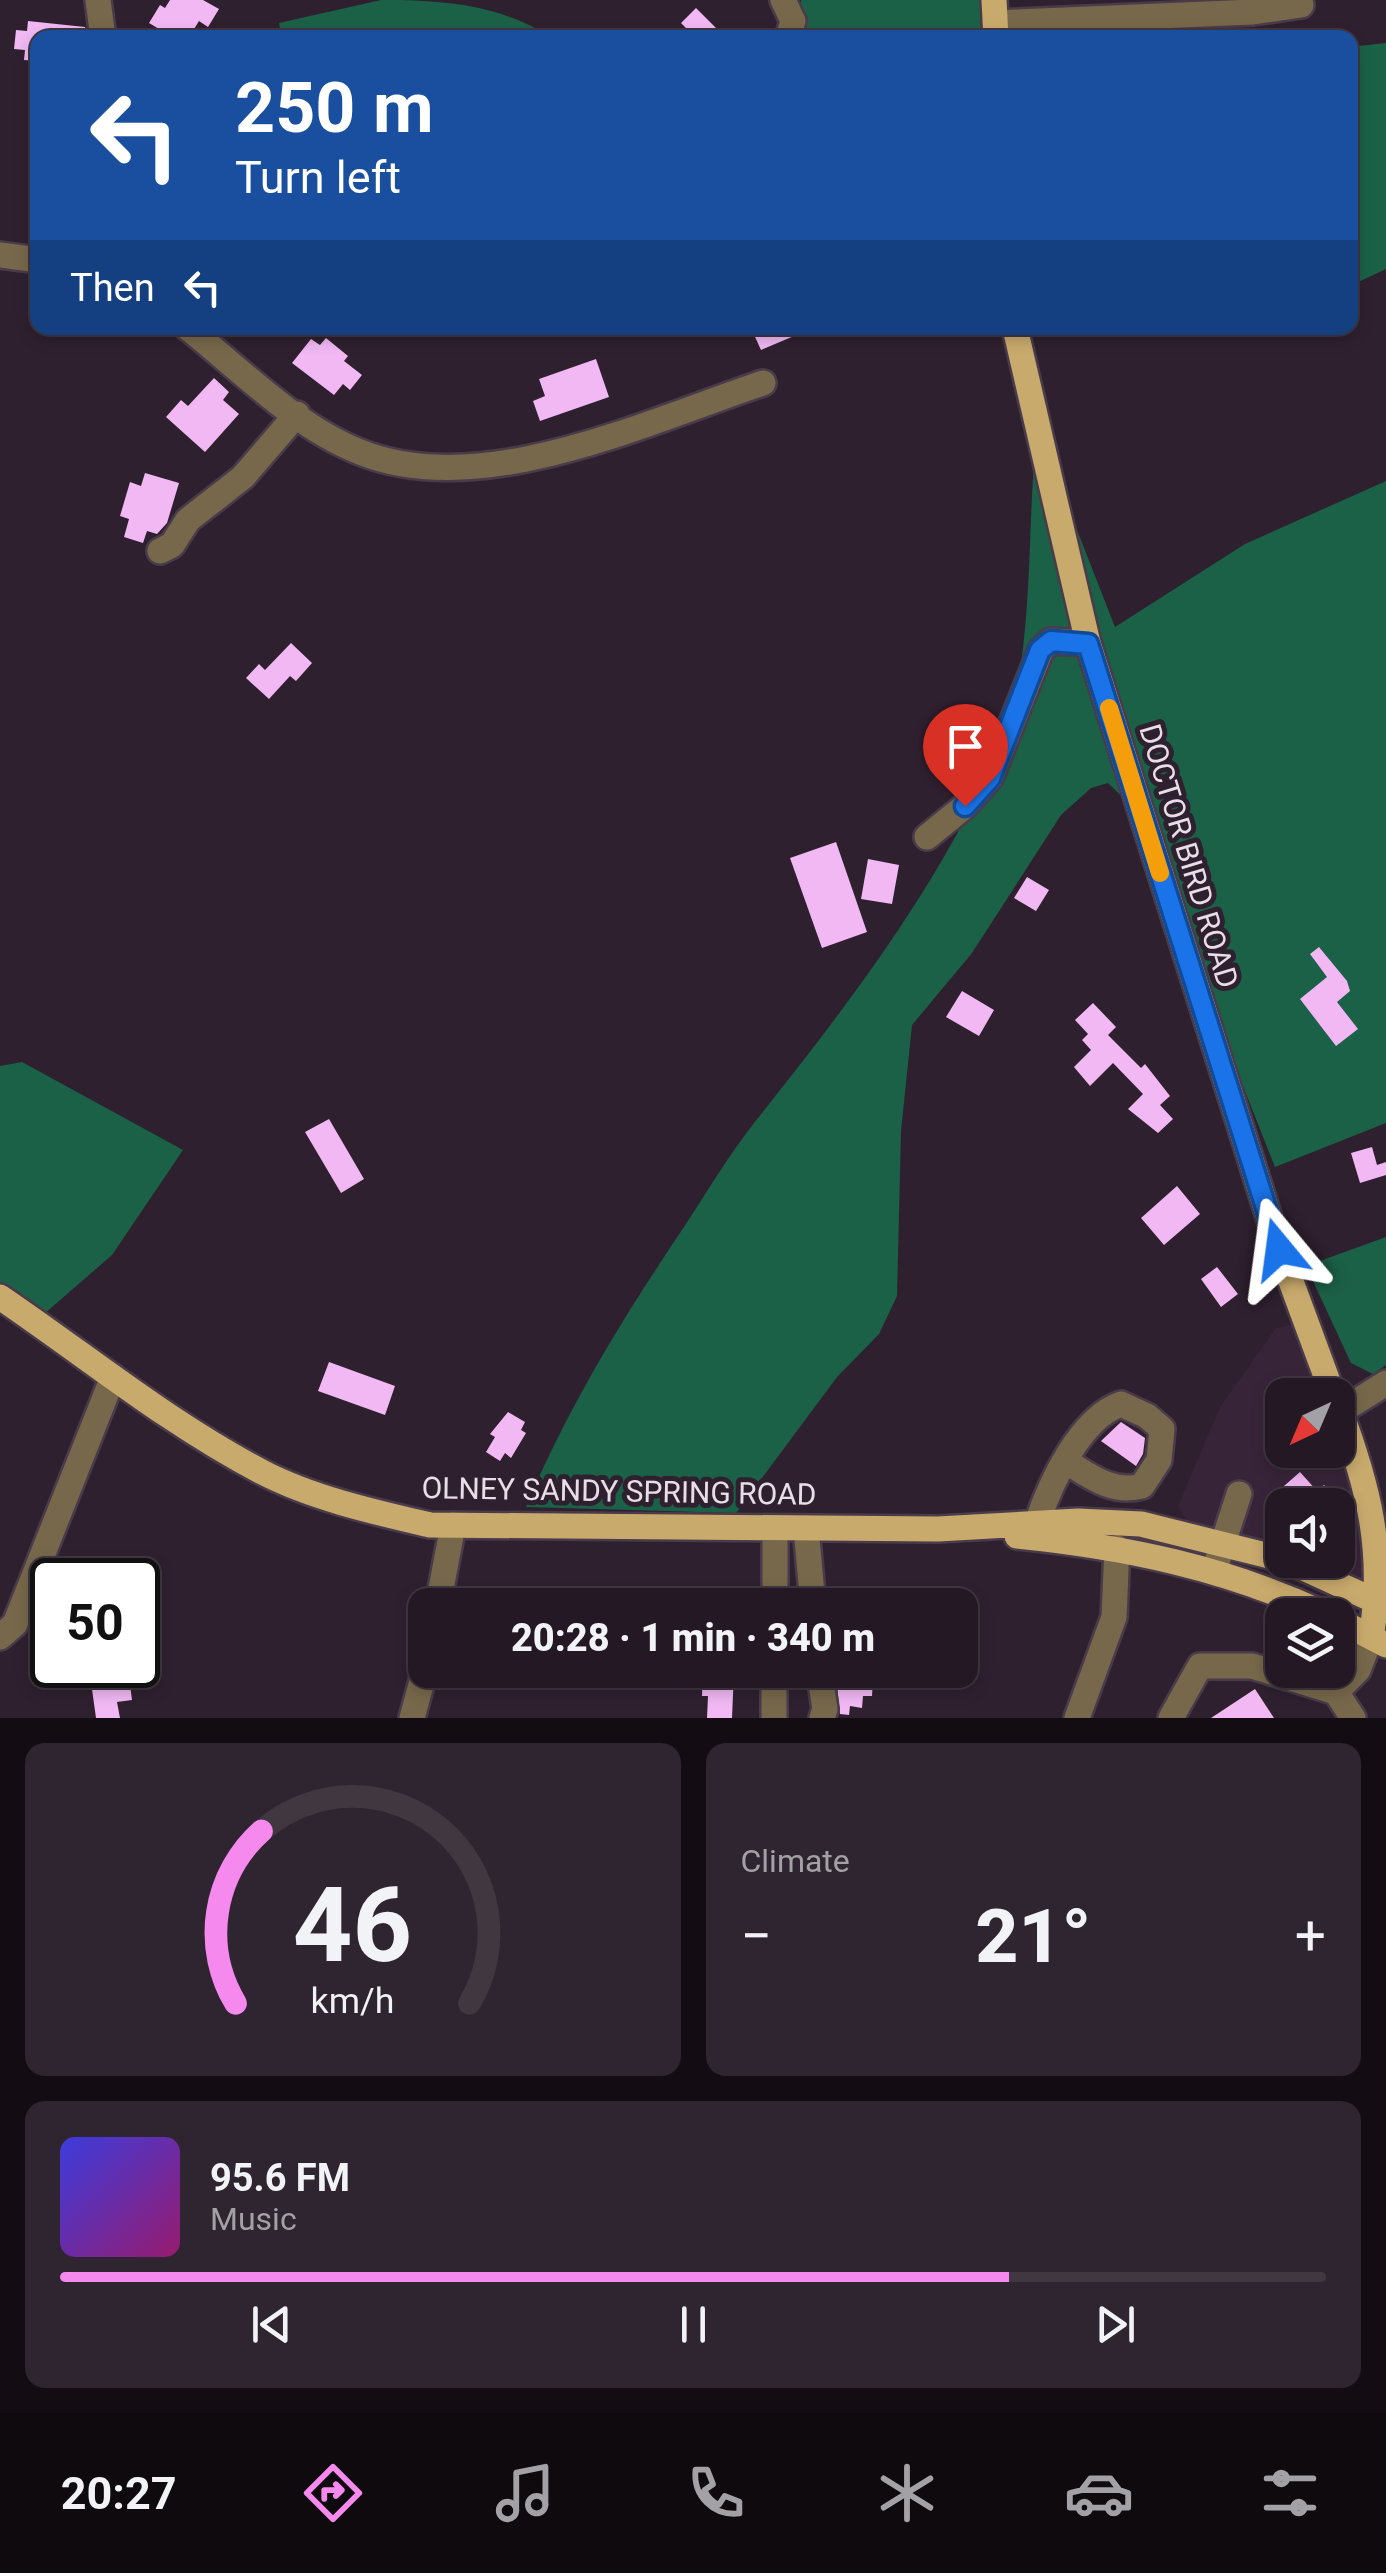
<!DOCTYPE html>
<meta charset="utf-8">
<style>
body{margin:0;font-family:Roboto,sans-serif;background:#2f2530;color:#f1f3f6;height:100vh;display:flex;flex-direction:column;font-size:38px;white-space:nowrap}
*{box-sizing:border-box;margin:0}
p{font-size:32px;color:#a3a0a6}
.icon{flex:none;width:55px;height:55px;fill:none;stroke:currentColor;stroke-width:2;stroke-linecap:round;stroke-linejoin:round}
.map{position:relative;height:1718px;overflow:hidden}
.sheet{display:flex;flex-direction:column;gap:25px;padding:25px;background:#130d13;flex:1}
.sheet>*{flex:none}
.banner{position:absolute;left:30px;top:30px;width:1328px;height:305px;border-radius:20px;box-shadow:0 5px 15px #0003,0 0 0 2px #403741;background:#1a4fa0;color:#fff;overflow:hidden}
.needle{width:65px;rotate:224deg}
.tools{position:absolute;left:1265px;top:1378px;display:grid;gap:20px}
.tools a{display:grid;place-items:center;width:90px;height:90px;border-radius:20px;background:#231823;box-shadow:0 5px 15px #0003,0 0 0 2px #403741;font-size:50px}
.speed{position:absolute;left:30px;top:1558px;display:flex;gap:20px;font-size:50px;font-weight:700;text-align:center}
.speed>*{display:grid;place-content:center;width:130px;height:130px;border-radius:50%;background:#231823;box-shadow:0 5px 15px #0003,0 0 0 2px #403741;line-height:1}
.speed .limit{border:5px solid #111;border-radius:15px;background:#fff;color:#111}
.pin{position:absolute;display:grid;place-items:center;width:85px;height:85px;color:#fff;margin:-102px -42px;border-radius:50% 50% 50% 0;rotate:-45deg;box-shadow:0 0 10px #0007}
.pin .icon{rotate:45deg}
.me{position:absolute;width:110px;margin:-55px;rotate:344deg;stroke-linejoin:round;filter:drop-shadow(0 0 8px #0008)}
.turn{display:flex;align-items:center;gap:35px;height:210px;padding:0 40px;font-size:45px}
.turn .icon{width:130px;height:130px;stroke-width:2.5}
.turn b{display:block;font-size:70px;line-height:85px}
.then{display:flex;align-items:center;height:95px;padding:0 40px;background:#0003;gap:20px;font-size:38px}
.big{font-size:75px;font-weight:800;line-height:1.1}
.sheet .widget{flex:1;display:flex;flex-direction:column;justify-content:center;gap:15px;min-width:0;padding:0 35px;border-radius:20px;background:#2f2530}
.sheet .dial{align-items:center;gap:0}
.dial svg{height:260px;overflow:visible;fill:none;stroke:#403741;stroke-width:7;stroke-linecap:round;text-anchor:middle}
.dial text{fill:#f1f3f6;stroke:none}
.song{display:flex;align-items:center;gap:30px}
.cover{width:120px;height:120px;border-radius:15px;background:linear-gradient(135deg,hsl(240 70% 55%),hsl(320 70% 35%))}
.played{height:10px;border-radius:5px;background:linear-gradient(90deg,#f689ee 75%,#403741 75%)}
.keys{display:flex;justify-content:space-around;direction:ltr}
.heat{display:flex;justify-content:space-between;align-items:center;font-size:55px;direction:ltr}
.sheet .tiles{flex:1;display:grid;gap:25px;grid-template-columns:1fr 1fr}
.widget:last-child{grid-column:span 2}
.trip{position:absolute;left:408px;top:1588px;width:570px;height:100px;border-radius:20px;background:#231823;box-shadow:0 5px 15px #0003,0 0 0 2px #403741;font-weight:800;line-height:100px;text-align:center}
.tabs{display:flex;height:160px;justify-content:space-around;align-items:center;background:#0e0a0e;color:#a3a0a6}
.tabs .icon{width:70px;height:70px}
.tabs .active{color:#f689ee}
.tabs b{font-size:45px;color:#f1f3f6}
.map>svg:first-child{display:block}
</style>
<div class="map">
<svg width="1386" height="1718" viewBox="0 0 1386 1718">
<rect width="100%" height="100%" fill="#2f202f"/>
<path fill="#382439" d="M1305,1322L1333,1395H1282V1450H1338V1405L1380,1602L1286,1560H1338V1505H1282V1559L1195,1534L1178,1506L1220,1407L1276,1328Z"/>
<path fill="#1b6147" d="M381,0C442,0 499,4 551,37H281L279,23Z
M801,0H990V37L800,38Z
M1386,43V269L1350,286V47Z
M1037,428L1115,627L1245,544L1386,481V1123L1275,1167L1162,881L1145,819L1108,783L1091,788L1061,815L972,953L912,1025L901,1131L897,1296L879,1334L837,1377L736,1513L526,1507C569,1405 624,1316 686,1224C708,1190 729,1155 754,1123C828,1030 901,936 958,832C971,808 989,784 998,758C1037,653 1025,538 1037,428Z
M22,1062L183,1150L112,1255L36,1321L0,1297V1066Z
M1386,1237V1365L1373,1374L1351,1363L1306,1266Z"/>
<path fill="#f1b8f3" d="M170,0H203L219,9L208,27L199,21L191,34L185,30L180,38H174L149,23L160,5L165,8Z
M696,8L719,31L713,38H696L681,23Z
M28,21L85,27L87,38H38V61L24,60L25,50L14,49L16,30L27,31Z
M751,328H813L761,350Z
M326,338L348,356L344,361L362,375L350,390L343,384L334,395L292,363L311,339L320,345Z
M596,359L609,397L540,421L533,401L545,396L539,379Z
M214,378L229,392L223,400L239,414L205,452L166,417L181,400L188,406Z
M145,473L179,483L167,523L157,534L147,531L143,543L124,537L129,519L120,516L130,482L141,486Z
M291,643L312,663L296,681L290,676L269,699L246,678L259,664L265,670Z
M836,842L867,932L822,948L790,858Z
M868,859L899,865L892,904L861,899Z
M1027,877L1049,890L1036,911L1014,898Z
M1319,947L1347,981L1350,991L1337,1002L1358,1029L1336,1046L1300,999L1327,977L1310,954Z
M962,991L994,1010L979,1036L946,1017Z
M1093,1003L1116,1027L1108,1035L1141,1068L1145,1064L1170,1096L1160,1105L1173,1119L1158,1133L1128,1109L1143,1094L1113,1063L1090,1086L1074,1067L1091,1050L1082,1040L1088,1034L1075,1020Z
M329,1119L364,1179L341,1193L305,1132Z
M1372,1147L1377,1165L1386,1162V1175L1360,1183L1351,1153Z
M1177,1186L1200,1214L1164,1245L1141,1218Z
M1217,1267L1238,1294L1221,1307L1201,1279Z
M329,1362L395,1386L385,1415L318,1391Z
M508,1412L525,1422L521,1430L526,1433L511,1458L505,1453L500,1461L486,1452L495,1437L490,1434Z
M1121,1422L1145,1438L1143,1454L1136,1466L1101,1441Z
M1300,1472L1317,1491L1324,1485L1335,1498L1330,1505H1302L1284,1486Z
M703,1670L734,1672L732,1718H707L708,1696H702Z
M836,1676L873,1680L872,1696H863L862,1708L850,1706L849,1715L840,1714Z
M129,1677L132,1700L117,1702L120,1718H96L91,1682Z
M1255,1689L1274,1718H1211Z"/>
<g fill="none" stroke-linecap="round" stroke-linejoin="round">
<g stroke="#493b49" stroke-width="30">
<path id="minor" d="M98,0L103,38
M783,0L793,21L788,38
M995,23L1253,12L1301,5
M0,255L38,260
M188,328C241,370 296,427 360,452C481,501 646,422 763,383
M160,551L172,545L188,520L243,477L297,414
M927,837L965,806L990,778L1041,650L1051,641L1088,643
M1340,1412L1386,1383
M1037,1523C1050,1484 1080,1418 1121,1404L1147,1416L1162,1429L1159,1460L1142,1486C1113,1494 1091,1477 1067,1462
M806,1528L813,1605
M1214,1571L1239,1494
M438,1605L453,1525
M775,1605V1528
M0,1637L15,1624L113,1377
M819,1670L825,1709L822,1718
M412,1718L425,1670
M774,1718V1670
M1077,1718L1114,1617L1117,1548
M1171,1718L1200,1666H1252L1336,1692
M1353,1718L1336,1692L1358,1670L1371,1637"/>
</g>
<g stroke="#493b49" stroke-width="30">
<path id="major" d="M994,0L996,38
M1015,328L1088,643L1279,1249L1333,1395
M0,1297C87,1356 168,1423 262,1472C312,1498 374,1512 430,1525L938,1529L1078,1521L1141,1524L1282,1559
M1338,1405C1368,1485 1386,1552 1371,1637
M1017,1536C1126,1547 1227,1568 1327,1615
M1286,1560L1386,1606
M1338,1620L1386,1645"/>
</g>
<use href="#minor" stroke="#77684b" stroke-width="25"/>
<use href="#major" stroke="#c9aa6d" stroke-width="25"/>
</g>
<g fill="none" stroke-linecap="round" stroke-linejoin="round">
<g stroke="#114b97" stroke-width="25">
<path id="route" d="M965,806L990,778L1040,650L1051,641L1088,644L1279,1249"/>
</g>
<use href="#route" stroke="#1a73e8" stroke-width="18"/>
<path stroke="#f59e0b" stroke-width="18" d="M1109,708L1160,873"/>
</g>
<g text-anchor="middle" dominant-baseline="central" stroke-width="10" stroke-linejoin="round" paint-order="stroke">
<g font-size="30" fill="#e8dee8" stroke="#2f202f">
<text transform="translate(1189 856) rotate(73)">DOCTOR BIRD ROAD</text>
<text transform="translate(619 1491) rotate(1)">OLNEY SANDY SPRING ROAD</text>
</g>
</g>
</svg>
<div class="tools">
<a><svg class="needle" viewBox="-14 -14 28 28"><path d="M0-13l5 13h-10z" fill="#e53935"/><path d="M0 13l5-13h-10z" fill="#a3a0a6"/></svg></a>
<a><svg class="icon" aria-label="sound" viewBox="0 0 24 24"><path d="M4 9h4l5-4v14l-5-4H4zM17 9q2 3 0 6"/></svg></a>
<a><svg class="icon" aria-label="layers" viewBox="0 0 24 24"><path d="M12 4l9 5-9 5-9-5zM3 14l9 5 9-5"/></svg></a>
</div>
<div class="speed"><div class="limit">50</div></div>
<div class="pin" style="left:965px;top:806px;background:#d93025"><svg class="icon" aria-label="arrive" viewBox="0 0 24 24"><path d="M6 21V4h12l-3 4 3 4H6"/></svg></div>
<svg class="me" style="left:1279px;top:1249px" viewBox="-20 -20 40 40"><path d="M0-17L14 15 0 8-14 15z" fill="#1a73e8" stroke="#fff" stroke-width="4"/></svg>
<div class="trip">20:28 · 1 min · 340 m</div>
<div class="banner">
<div class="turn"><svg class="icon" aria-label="left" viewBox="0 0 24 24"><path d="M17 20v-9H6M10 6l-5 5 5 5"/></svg><div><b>250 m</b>Turn left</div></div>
<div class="then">Then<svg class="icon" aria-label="left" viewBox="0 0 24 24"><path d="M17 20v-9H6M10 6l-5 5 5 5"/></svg></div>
</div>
</div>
<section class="sheet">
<div class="tiles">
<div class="widget dial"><svg viewBox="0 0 100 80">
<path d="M14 69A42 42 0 1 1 86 69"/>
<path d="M14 69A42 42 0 0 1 22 16" stroke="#f689ee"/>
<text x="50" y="56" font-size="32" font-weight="700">46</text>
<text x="50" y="72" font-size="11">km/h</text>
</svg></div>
<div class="widget"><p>Climate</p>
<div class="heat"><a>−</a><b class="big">21°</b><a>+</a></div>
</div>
<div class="widget">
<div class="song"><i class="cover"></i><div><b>95.6 FM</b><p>Music</p></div></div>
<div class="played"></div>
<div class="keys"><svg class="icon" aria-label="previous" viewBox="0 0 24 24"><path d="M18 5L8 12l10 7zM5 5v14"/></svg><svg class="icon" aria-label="pause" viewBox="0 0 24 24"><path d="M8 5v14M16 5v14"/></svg><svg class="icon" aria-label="next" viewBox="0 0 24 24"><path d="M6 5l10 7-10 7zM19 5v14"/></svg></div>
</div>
</div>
</section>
<nav class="tabs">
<b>20:27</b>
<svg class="icon active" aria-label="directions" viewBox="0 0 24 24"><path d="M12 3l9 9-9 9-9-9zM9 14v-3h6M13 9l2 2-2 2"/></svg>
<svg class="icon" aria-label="music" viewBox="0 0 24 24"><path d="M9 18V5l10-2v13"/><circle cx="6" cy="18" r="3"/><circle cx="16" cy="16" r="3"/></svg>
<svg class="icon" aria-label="phone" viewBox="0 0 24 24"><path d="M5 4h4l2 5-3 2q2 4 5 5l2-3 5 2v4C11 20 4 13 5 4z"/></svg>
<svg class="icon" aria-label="climate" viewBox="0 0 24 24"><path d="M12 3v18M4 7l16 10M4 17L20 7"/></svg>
<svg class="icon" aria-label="car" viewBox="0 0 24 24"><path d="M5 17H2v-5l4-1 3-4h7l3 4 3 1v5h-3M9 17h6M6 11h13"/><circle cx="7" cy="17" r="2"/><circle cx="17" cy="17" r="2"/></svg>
<svg class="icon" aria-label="filters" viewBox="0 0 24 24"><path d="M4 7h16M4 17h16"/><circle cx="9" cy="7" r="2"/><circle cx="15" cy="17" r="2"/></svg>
</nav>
